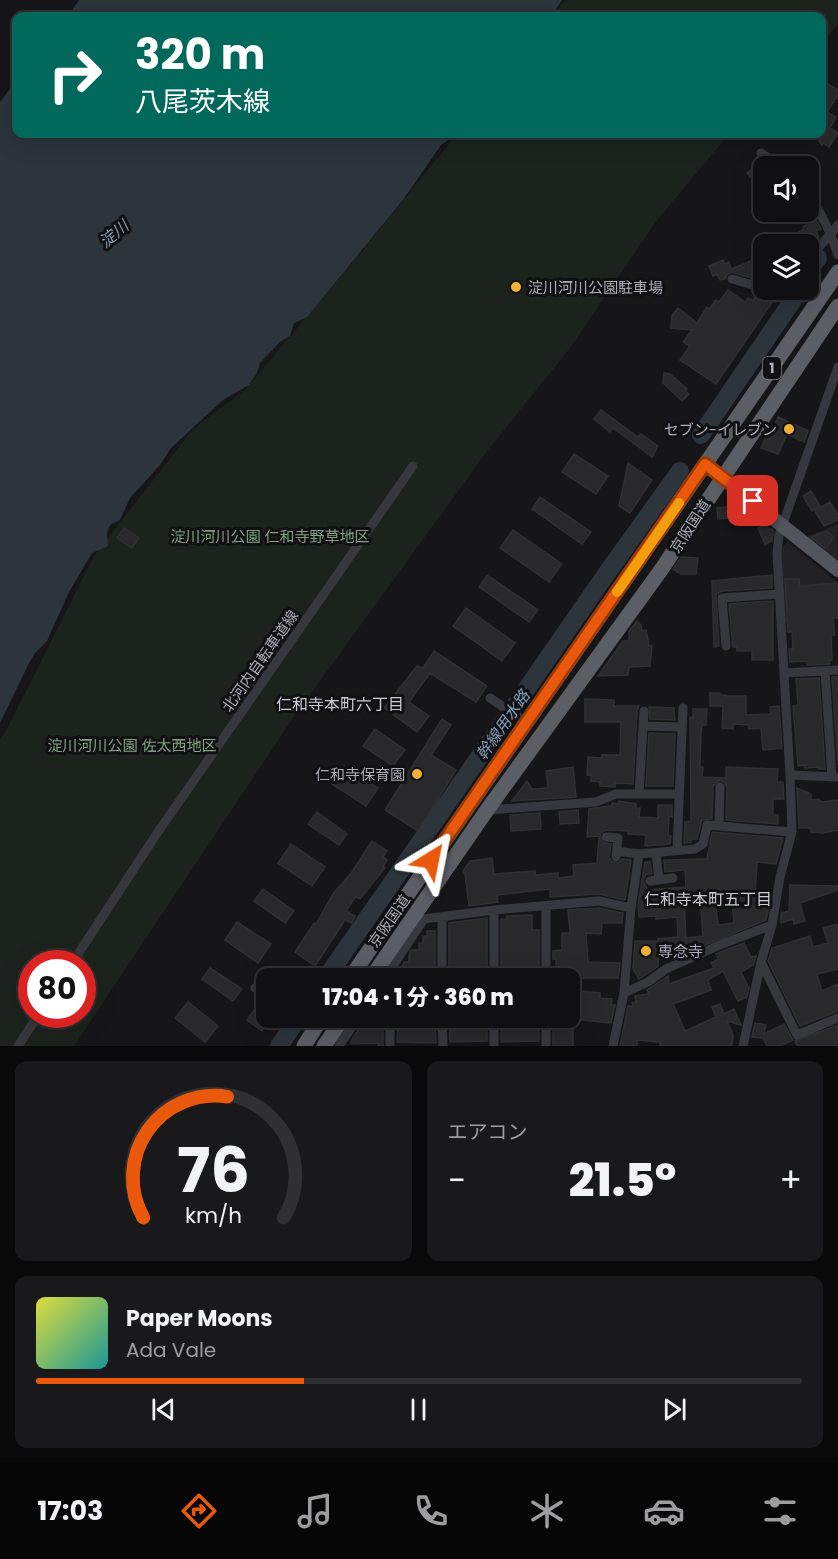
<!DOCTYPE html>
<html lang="ja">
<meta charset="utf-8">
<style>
body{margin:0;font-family:Poppins,"Noto Sans JP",sans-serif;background:#19191b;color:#f1f3f6;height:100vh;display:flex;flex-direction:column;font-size:22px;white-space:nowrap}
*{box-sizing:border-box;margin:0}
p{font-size:20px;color:#9c9d9f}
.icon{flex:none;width:33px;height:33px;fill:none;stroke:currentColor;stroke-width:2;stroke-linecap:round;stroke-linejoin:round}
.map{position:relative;height:1046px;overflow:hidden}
.sheet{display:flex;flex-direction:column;gap:15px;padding:15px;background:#09090a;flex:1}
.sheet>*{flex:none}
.banner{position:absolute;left:12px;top:12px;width:814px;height:126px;border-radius:12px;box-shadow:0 6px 24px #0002,0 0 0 2px #303032;background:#00695c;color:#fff;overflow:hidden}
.tools{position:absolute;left:753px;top:156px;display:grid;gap:12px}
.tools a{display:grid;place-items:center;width:66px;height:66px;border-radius:12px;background:#101012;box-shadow:0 6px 24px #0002,0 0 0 2px #303032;font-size:30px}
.speed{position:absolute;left:18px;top:950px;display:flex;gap:12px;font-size:30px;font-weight:700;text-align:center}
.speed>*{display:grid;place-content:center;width:78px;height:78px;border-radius:50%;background:#101012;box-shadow:0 6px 24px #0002,0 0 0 2px #303032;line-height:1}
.speed .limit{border:9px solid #d22;background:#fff;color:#111}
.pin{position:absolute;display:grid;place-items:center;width:51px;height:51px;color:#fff;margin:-26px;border-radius:12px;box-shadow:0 3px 9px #0006}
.me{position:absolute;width:66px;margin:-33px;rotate:35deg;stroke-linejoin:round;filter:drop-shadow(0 0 4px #0008)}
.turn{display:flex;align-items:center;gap:21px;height:126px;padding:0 24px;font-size:27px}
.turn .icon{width:78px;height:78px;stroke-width:2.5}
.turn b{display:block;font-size:42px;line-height:51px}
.big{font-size:45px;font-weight:800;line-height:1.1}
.sheet .tile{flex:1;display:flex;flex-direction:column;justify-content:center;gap:9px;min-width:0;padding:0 21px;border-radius:12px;background:#19191b}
.sheet .dial{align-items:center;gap:0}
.dial svg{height:156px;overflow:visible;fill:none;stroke:#303032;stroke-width:7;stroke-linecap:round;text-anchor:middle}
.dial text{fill:#f1f3f6;stroke:none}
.song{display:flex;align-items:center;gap:18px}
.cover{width:72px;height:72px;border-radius:9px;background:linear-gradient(135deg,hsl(60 70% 55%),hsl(180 70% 35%))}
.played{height:6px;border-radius:3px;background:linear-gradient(90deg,#ea580c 35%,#303032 35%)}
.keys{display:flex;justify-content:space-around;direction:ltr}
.heat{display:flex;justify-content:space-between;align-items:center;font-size:33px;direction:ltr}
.sheet .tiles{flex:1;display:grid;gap:15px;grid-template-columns:1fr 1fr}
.tile:last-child{grid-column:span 2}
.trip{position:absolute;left:256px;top:968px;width:324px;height:60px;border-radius:12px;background:#101012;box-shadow:0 6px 24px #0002,0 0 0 2px #303032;font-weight:800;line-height:60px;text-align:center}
.tab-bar{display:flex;height:96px;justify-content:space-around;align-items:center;background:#060607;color:#9c9d9f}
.tab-bar .icon{width:42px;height:42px}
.tab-bar .selected{color:#ea580c}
.tab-bar b{font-size:27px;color:#f1f3f6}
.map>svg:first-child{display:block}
</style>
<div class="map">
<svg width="838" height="1046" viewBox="0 0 838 1046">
<rect width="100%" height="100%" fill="#161618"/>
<path fill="#222225" d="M838,524V562L807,537Z
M788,542L838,583V619L785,623L780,549Z"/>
<path fill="#1c231d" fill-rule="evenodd" d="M565,0H838V25L822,41V16H552Z
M457,134H729L657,220L570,348L488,450L293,718L74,1046H0V739L7,729L94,556L193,429L246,389L368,244ZM32,963H82V1014H32Z"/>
<path fill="#2c353c" d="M79,0H562L552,16H68Z
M16,81V134H457L441,145L403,200L307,317L294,323L290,336L280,342L260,363L257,373L249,385L223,400L171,448L160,465L130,498L120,520L110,525L107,534L108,546L92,553L69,592L47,641L35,653L29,663L0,723V102Z"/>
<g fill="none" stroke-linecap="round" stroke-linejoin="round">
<path stroke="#2c353c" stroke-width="18" d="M808,271L818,258
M701,435L793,300L798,290
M326,978L609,570L680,471
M279,1046L299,1017"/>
</g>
<path fill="#29292c" stroke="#303034" stroke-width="1.5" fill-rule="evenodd" d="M828,84L838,90V99L836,98L827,112L836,117L830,128L838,133L829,147L823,143L822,145L819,141L822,137V93Z
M761,161L764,163V191L747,173Z
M814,216L821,229L816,231L819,237L808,244H795L791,237L804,229L803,227L810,223L808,220Z
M764,256V275L755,279L731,272L727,275L725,279L720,280L717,274L713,276L709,266L723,260L725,264L729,262L731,269Z
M728,290L745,302L748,298L753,301L758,293L761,292L773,301L716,384L680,360L690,346L683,342L692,330L671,328L672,315L678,308L697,323L707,307L709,309L716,300L719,302Z
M664,373L670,374L687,389L685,391L689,394L682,401L663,383Z
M601,410L638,437L641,434L658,446L652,457L613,428L610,432L594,419Z
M778,417L808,431L804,442L787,434L778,454L761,448L769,430L772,431Z
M574,454L608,476L596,494L562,472Z
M628,463L652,480L630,513L619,506Z
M811,491L820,506L812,511L803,496Z
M540,497L591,532L582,544L532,509Z
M830,502L838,515V520L824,526L815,511Z
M739,506L740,517L718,519L717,508Z
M767,525L769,530L772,529L773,532L772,541L765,544L758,528Z
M124,528L139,538L132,548L117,538Z
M513,530L562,564L549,582L500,548Z
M826,531L834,537L826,549L811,537Z
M681,557L698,558L696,574H681L673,569Z
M487,575L538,610L529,622L479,587Z
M772,575V588L722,591L716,595L719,646L714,647L712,581Z
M785,579H799L800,586L838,583V618H833L835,635H831L832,660L829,661L830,664L807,665L806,661L790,662L789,649H793L792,632H788Z
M773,601V660H752V651H737V647H733L729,604Z
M466,608L515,643L502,661L453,626Z
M637,621L641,625L642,631L646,630L649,646L652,645L650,666L629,667L628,675L598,676L623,641H629V631Z
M434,651L487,686L476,702L430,673L409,702L429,716L417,732L384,708L417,666L423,668Z
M832,677H838V765Z
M819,678L825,769H819V767L805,768L804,765L798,766L793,706L798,705L796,679Z
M710,693H720V695H726V696H746V715L771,714L770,707L779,706L782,748L763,750L761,728L749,729V725L733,724V729L722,728L723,706H710Z
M585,699L614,700V706H639L637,711L633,784L615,783V787L600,786V782L591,781V775H587L588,757L602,758V755H620L621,722H585Z
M649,707L674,708L675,720L650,719Z
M693,709H707L706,725H702L701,734L700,767H703L702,777L726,778V767L778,769L777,782H783L784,799H773V815H778V824L726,820L727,787L724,782L720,780L713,786L712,819L702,820L697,839H691V842L684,843L685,822L691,821L690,717L693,718Z
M442,719L451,725L431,755L456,770L418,831L385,810Z
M375,729L405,750L393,766L363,746Z
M649,733L675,734L673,786H646Z
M344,766L378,788L366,806L332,784Z
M573,767L576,797L512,801L527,781L532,789L548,788L546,771Z
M797,788L811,794V800L818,799L822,802L838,800V830L823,833L811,832V828H799Z
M619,801L636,804V808H640L639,817L658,818V805H672V817L669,816L668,835L671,836L670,844L645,846L646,835L628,834V831L606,830L600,834L602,842L611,844L609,857L612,862L618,863L622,859L631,860L625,900L599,894L550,897V889L497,895L498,902L469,906L465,874L463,871L470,861L492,858L494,874L535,871V875L558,873V878L574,876L573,865L597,863L599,836L587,837L589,809L612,806V803L619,804Z
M578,810L579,823L560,824L559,812Z
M317,812L347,834L339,845L308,824Z
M540,813L541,829L511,831L510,815Z
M712,832L783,838L776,864L757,862L755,895L766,894L768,911L766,920L679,956L678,948L659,950L658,966L639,979L633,969L635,941H658V939L678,937L677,917L656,919V916L639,917L638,905L645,862H650L652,874H646L643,881L648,890L686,887L685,870L665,872L664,860L707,859ZM714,889L731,890L734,923L718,925ZM700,898L703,936L686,938L684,900Z
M372,841L387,851L383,857L387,860L383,867L385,868L360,899L356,896L346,911L355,916L352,923L345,920L315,966L295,952L314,923L316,924L333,894L352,872Z
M291,844L325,867L312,886L278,863Z
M790,885L838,886V890L800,903L805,921L794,924L793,919L781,923V913L789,911Z
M263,889L294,911L285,923L254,901Z
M599,908L623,913L622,923H602L601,934L586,933L588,962L620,963L618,978H556V959H553V951L562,950V933H570L568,910Z
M532,915V930H539V978H501V919H507V916Z
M487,918V978H449V923Z
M237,922L271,944L258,963L225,940Z
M838,924V969L817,974L822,991L838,984V1011L800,1026L768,961L772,948L810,936L813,947L828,943L823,928Z
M427,931H435V973L400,972L404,962H409V954L411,950H419V943H423V936H427Z
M744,943L751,957L756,956L753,965L741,972L749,988L747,997L738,1001L723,971L708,980L711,990L673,1004L685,1031L716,1017L712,1007L720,1004L724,1014L734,1009L741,1025L727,1021L733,1035L732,1046H660V1042L637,1040V1046H620L628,1006L633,1007L632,1003L636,1002L635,996L649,994L647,990L668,976L669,984L714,968L711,963L718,959L716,954Z
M210,968L242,989L233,1001L202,979Z
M570,990L600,993V998L612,999L611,1005H615L611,1023L573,1019V1046H553V1017H570Z
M188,1002L218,1026L205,1042L175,1018Z
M255,1009L257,1016L262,1020H270L262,1031L247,1020Z
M366,1017H379L380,1029H383V1046H378V1043L351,1044V1041L361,1026H365Z
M399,1017H435L436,1043L397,1042Z
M449,1017H487V1041L450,1042Z
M501,1017H539V1041L501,1042Z
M755,1023L766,1025L764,1034L784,1024L793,1040L780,1046H767L763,1038L752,1037Z
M838,1025V1046H797L795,1041Z"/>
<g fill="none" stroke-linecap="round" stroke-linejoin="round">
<path stroke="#37383d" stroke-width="9" d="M761,153L781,166
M808,195C822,213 831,233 838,255
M808,260L838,225
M732,279L756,286L764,285
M726,646L722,598L779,594
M825,671L832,777
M784,673L838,670
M490,698L527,723
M643,726L682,727
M790,775L836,777
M639,794L644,711
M487,810L596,802L616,794H679
M719,826L720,787
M606,837L618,838L616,857
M677,850L683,708
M617,851L639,854
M656,853L659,880
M650,881L673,878
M546,906V978
M494,910V978
M414,915L424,919L494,910L599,901L631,908
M442,917V978
M761,962L797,1035L838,1018
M72,963L160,829L413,466
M385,978L424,919
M255,988L267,996
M624,993L648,982L666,969L722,944L772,925
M298,1017L314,1028
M442,1017L443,1046
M494,1017V1046
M546,1017V1046
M18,1046L39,1014
M339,1046L359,1017
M390,1046V1017
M613,1046L624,993L631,908L639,854L695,849L703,844L707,825L792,832
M743,1046L761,962L772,925L780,877L792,832L790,775L777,553L779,535L838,367"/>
<path stroke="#53555c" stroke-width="14" d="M705,464L838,570"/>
<path stroke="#5b5e65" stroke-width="15" d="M350,978L838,272
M371,978L487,810L661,570L838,306
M304,1046L322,1017
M324,1046L344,1017"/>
</g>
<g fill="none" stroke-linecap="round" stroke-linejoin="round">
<g stroke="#983908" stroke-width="15">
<path id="route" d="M431,860L705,464L753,501"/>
</g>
<use href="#route" stroke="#ea580c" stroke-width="10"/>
<path stroke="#f59e0b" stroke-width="10" d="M617,592L679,503"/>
</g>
<g fill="#f2b134" stroke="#111113" stroke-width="2">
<circle cx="516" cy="287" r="6"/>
<circle cx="789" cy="429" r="6"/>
<circle cx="417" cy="774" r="6"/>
<circle cx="646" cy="951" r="6"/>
</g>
<g text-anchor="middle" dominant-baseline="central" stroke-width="6" stroke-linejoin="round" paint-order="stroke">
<rect fill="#111113" stroke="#7b7e86" stroke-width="1.5" x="763" y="357" width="18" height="22" rx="4.5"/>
<g font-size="14" font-weight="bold" fill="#a8adb8">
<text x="772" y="368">1</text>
</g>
<g font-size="15" fill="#a8adb8" stroke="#111113" text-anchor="start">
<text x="528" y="287">淀川河川公園駐車場</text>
<text x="777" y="429" text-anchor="end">セブン-イレブン</text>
<text x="405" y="774" text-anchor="end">仁和寺保育園</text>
<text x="658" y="951">専念寺</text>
</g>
<g font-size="15" fill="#a8adb8" stroke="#111113">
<text transform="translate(690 526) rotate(-57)">京阪国道</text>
<text transform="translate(260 661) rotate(-55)">北河内自転車道線</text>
<text transform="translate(389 921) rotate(-55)">京阪国道</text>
</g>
<g font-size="15" fill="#7fa381" stroke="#111113">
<text x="270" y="536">淀川河川公園 仁和寺野草地区</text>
<text x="132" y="745">淀川河川公園 佐太西地区</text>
</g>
<g font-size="16" font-style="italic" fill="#7f9bb3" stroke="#111113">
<text transform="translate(114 234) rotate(-40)">淀川</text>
<text transform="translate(503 725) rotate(-55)">幹線用水路</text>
</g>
<g font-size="16" fill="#c9ccd4" stroke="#111113">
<text x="340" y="704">仁和寺本町六丁目</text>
<text x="708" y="899">仁和寺本町五丁目</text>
</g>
</g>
</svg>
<div class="tools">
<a><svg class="icon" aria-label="sound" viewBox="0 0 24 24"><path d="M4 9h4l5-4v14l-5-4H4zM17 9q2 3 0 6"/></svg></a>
<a><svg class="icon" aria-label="layers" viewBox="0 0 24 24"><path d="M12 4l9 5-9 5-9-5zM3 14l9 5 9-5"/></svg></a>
</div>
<div class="speed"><div class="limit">80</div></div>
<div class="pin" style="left:753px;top:501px;background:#d93025"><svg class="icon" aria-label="arrive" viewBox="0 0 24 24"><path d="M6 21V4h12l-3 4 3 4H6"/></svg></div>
<svg class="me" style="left:431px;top:860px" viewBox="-20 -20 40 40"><path d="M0-17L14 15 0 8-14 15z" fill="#ea580c" stroke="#fff" stroke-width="4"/></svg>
<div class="trip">17:04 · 1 分 · 360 m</div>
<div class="banner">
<div class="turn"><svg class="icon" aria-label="right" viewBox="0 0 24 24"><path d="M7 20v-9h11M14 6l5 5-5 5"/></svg><div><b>320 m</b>八尾茨木線</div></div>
</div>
</div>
<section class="sheet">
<div class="tiles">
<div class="tile dial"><svg viewBox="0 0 100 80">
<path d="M14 69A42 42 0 1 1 86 69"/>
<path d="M14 69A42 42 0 0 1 57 7" stroke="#ea580c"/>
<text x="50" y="56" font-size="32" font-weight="700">76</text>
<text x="50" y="72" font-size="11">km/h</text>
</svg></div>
<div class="tile"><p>エアコン</p>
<div class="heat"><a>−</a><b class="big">21.5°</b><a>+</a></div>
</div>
<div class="tile">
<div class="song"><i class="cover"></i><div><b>Paper Moons</b><p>Ada Vale</p></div></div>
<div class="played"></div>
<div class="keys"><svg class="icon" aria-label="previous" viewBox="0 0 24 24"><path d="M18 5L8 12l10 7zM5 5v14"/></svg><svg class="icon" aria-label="pause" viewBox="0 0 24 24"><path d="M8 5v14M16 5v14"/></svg><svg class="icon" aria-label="next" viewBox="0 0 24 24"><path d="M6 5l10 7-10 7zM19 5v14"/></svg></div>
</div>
</div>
</section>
<nav class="tab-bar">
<b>17:03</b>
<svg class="icon selected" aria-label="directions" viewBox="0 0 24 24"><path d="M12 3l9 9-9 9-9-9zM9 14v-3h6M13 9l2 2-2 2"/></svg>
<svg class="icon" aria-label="music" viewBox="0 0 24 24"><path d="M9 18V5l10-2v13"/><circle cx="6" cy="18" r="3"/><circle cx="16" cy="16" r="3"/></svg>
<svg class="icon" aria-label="phone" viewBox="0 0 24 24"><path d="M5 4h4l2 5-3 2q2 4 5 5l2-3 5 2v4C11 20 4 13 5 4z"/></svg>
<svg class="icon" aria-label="climate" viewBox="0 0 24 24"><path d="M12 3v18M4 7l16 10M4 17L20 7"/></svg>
<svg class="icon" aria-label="car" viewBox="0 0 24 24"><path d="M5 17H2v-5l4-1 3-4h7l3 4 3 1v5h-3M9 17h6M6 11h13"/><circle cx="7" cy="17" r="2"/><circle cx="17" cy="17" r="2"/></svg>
<svg class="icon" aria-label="filters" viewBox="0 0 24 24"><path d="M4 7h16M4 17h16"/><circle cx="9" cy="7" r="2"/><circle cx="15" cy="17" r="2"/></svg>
</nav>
